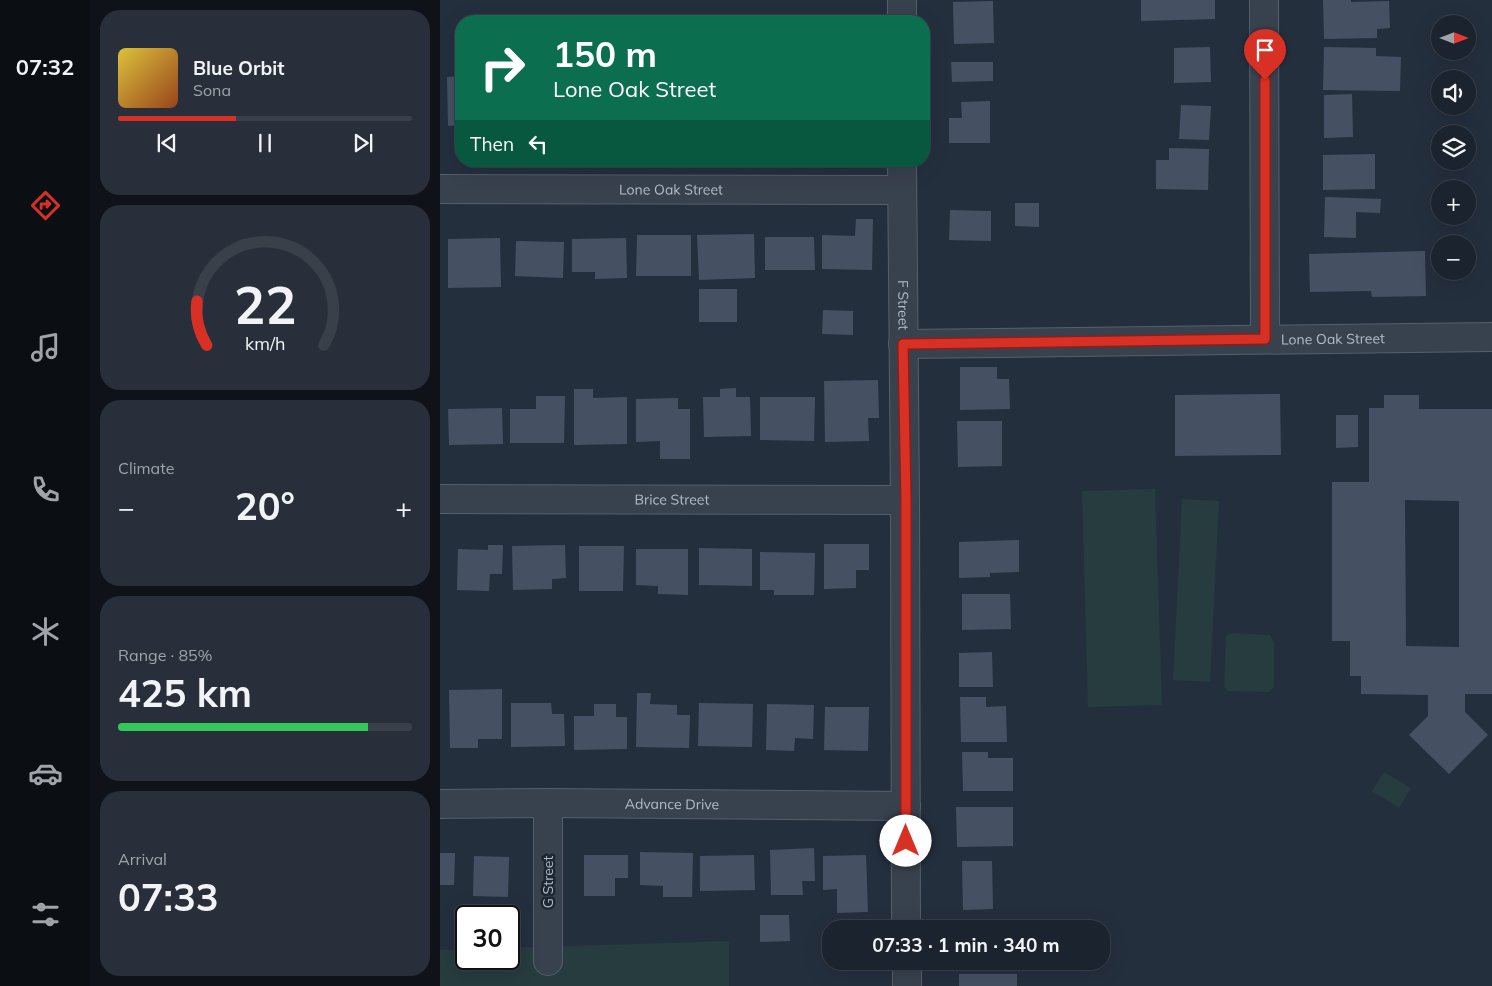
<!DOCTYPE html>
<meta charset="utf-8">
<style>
body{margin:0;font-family:Mulish,sans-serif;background:#282f3a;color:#f1f3f6;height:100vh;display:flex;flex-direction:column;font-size:19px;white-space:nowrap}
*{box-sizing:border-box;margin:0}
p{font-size:16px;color:#a0a4aa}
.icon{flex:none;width:28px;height:28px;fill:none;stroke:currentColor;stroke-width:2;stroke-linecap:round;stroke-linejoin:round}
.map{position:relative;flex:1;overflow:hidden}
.drawer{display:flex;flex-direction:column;gap:10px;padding:10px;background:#0f1319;width:350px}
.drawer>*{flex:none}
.top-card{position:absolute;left:15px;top:15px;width:475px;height:152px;border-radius:20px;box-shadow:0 5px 20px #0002,0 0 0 1px #39404a;background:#0b6e4f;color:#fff;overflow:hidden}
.needle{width:32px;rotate:90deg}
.fabs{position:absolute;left:991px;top:15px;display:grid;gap:10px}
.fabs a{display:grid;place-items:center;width:45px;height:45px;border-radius:50%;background:#1b232e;box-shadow:0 5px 20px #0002,0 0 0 1px #39404a;font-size:25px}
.speed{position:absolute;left:15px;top:905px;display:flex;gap:10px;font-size:25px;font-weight:700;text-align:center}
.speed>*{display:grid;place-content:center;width:65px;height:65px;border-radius:50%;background:#1b232e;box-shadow:0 5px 20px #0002,0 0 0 1px #39404a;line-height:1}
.speed .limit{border:2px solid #111;border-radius:8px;background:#fff;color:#111}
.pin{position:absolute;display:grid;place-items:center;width:42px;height:42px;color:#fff;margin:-51px -21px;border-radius:50% 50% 50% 0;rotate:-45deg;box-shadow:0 0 5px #0007}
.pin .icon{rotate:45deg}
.me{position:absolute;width:55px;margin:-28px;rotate:0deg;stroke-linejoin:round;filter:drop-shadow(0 0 4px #0008)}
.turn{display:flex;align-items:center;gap:18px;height:105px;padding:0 15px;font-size:22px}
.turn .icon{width:65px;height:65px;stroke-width:2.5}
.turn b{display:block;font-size:35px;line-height:42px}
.then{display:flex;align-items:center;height:48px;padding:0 15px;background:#0003;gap:10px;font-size:19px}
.big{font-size:38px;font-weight:700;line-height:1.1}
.drawer .card{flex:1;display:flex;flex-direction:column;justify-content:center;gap:8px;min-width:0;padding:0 18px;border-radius:20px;background:#282f3a}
.drawer .dial{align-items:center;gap:0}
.dial svg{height:130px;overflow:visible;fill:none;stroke:#39404a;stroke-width:7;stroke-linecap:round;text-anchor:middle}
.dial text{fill:#f1f3f6;stroke:none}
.song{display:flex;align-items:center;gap:15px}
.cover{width:60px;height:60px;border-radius:8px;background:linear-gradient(135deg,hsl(50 70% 55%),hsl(20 70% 35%))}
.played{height:5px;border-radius:2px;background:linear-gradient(90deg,#d93025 40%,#39404a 40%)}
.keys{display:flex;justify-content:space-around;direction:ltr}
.heat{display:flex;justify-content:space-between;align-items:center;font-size:28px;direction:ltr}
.charge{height:8px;border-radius:4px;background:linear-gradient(90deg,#34c759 85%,#39404a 0)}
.trip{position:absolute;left:382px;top:920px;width:288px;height:50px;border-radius:20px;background:#1b232e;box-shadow:0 5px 20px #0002,0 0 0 1px #39404a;font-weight:700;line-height:50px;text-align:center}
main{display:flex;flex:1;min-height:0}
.menu{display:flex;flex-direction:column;width:90px;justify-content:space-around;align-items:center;background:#0b0e12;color:#a0a4aa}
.menu .icon{width:35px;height:35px}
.menu .active{color:#d93025}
.menu b{font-size:22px;color:#f1f3f6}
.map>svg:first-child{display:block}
</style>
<main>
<nav class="menu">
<b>07:32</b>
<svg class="icon active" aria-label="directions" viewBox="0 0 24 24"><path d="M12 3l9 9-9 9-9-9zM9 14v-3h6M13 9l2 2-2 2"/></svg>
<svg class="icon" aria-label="music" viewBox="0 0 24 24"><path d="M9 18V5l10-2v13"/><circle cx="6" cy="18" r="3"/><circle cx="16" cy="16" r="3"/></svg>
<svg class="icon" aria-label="phone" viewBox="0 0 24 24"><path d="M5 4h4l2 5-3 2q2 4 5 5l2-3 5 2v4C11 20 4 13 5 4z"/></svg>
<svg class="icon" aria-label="climate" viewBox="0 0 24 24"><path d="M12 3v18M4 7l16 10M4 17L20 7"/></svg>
<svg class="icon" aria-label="car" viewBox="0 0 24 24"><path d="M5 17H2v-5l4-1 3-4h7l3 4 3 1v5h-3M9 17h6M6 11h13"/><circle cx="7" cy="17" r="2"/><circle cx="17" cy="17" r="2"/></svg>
<svg class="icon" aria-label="filters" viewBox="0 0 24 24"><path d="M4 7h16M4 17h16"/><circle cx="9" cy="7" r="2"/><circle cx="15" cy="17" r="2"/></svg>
</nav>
<section class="drawer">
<div class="card">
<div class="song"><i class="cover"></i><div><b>Blue Orbit</b><p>Sona</p></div></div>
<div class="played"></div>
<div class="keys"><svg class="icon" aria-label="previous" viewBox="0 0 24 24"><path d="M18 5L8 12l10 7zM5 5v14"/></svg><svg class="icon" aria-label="pause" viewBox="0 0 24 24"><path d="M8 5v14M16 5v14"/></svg><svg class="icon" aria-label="next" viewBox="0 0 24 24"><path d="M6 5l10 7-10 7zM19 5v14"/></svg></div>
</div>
<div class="card dial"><svg viewBox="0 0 100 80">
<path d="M14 69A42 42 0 1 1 86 69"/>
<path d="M14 69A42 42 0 0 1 8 42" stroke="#d93025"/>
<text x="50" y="56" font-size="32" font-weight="700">22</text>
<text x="50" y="72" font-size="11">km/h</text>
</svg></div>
<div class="card"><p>Climate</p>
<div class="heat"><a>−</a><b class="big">20°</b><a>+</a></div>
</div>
<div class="card"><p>Range · 85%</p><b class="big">425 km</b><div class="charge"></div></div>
<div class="card"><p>Arrival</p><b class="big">07:33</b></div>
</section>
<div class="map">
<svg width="1052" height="986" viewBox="0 0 1052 986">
<rect width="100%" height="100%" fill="#242f3e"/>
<path fill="#263c3f" d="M715,489L722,705L648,707L642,491Z
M742,499L779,501L770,682L733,680Z
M791,633L830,635L834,642V687L829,692L788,691L784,687L786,636Z
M944,772L971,788L959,808L932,791Z
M289,941V986H0V950L26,949V959H69V948Z"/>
<path fill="#455162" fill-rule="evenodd" d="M701,0H775V19L701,21Z
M883,0H911V2L949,1L950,28L937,29V38L884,39Z
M553,1L554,43L514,44L513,2Z
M770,47L771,82L734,83V48Z
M884,47L936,48V56L961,57L960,91L883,90Z
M511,62H553V81L512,82Z
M21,76V125L8,126L7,77Z
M912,94L913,137L884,138V95Z
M550,101V143H509V118H522L521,102Z
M741,105L771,106L769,140L739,139Z
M729,148L769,149L768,190L716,189V160H729Z
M935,154V189L883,190V155Z
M885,197L941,199L940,213L916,212V238L884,237Z
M575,203H599V227L575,226Z
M510,210L551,211V241L509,240Z
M416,219H433L432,270L382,269V235L415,236Z
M314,234L315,278L259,280L257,235Z
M197,235H251V276H196Z
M325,237H374L375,270H325Z
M60,238L61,287L8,288V239Z
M186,238L187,278L155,279V272H132V239Z
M76,241L124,242L123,278L75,276Z
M985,251L986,296L932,297L931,291L870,292L869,254Z
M259,289H297V322H259Z
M383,310L413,311V335L382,334Z
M520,367H557V379H569L570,409L520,410Z
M438,380L439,418H428L429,441L385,442L384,381Z
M296,388V397H310L311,436L264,437L263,397H280V389Z
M134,389H153V398L187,397V444L134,445Z
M840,394L841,455L735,456V395Z
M944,395H979V409H1052V694H1025V712L1048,735L1009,774L969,735L988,716V695L921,694V676H910V641H892V482H929V408H944ZM965,500L1019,501V647L966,646Z
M96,396H125L124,443H70V409H96Z
M320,397H375L374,441L320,440Z
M238,398V409H250V459H220V441L196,442V399Z
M62,408L63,444L9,445L8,409Z
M896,415H918V447L896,448Z
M517,421H562V466L518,467Z
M579,540V572L550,573V577L519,578V542Z
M384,544H429V570H416V588L384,589Z
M48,545H63L62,574H50L49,591L17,590L18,549L48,550Z
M125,545L126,578L112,579V589L73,590L72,546Z
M139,546H184L183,591H139Z
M259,548L312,549V586L259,585Z
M196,549H248V595L218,594V586L196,585Z
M320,552L375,553L374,595H334V590H320Z
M522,594H570L571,629L522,630Z
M552,652L553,687H519V653Z
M62,689V739H38V748H10L9,690Z
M197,693H211L210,704L237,705V715H250L249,748L196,747Z
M520,697H546V707L566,706L567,742H521Z
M71,703H111L112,714H124L125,746L71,747Z
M259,703L313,704L312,747L258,746Z
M154,704H176V717H187V749L134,750V716H154Z
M327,704L374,705L373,739L355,738L354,751L326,750Z
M385,707H429L428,751L384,750Z
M522,752H548V758H573V791H523Z
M516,807H573V846L517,847Z
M374,848L375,881H362L363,895H331L330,850Z
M200,852L253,853L252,897H223V886L200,885Z
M0,853H15L14,885H0Z
M144,855H188V878H175V896H144Z
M314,855L315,890L260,891V856Z
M426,855L428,912L397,913V889L383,890V856Z
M34,856L69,857L68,897L33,896Z
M522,861H552L553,909L523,910Z
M320,915H349L350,941L320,942Z
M520,961H553V963L520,964Z
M519,974H577V986H519Z"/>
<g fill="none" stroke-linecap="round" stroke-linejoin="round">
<g stroke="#565f6c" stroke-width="30">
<g id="minor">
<path d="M824,0L825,339"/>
<path d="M462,21V0"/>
<path id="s1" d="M462,161L465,500L466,929"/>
<path id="s2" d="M0,189L461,190"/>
<path id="s3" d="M463,344L1052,337"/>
<path id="s4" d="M0,499L465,500"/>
<path id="s5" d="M0,804L108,803L466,806"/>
<path d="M108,961V803"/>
<path d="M467,961V986"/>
</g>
</g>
<use href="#minor" stroke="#38414e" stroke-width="28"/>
</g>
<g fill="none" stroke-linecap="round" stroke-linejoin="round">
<g stroke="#8d1f18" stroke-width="12">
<path id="route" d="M466,841V500L463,344L825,339V80"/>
</g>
<use href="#route" stroke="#d93025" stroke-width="9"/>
</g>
<g text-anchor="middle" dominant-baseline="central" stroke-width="5" stroke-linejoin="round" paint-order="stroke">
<g font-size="14" fill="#b4bcc9" stroke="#1d2633">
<text stroke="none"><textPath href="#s2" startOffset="231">Lone Oak Street</textPath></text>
<text stroke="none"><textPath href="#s1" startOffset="144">F Street</textPath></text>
<text stroke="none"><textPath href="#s3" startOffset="430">Lone Oak Street</textPath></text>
<text stroke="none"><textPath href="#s4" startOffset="232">Brice Street</textPath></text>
<text stroke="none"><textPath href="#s5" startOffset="232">Advance Drive</textPath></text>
<text transform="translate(108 882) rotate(-90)">G Street</text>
</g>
</g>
</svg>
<div class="fabs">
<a><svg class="needle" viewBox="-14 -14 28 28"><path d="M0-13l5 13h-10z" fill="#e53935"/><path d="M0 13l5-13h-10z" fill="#a0a4aa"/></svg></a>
<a><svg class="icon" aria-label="sound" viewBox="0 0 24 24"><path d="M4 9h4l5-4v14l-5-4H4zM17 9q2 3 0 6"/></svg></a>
<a><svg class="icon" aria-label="layers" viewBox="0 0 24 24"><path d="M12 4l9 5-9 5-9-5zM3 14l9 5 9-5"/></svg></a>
<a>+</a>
<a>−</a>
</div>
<div class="speed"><div class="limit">30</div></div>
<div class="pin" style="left:825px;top:80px;background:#d93025"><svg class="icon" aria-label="arrive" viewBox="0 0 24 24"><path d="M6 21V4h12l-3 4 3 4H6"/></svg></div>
<svg class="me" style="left:466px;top:841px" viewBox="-20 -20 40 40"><circle r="19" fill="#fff"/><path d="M0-13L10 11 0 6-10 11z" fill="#d93025"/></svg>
<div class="trip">07:33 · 1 min · 340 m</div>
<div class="top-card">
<div class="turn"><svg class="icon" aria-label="right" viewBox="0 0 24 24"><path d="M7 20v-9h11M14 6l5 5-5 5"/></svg><div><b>150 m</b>Lone Oak Street</div></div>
<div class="then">Then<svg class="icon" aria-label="left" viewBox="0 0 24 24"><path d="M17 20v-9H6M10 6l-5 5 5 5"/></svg></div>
</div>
</div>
</main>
